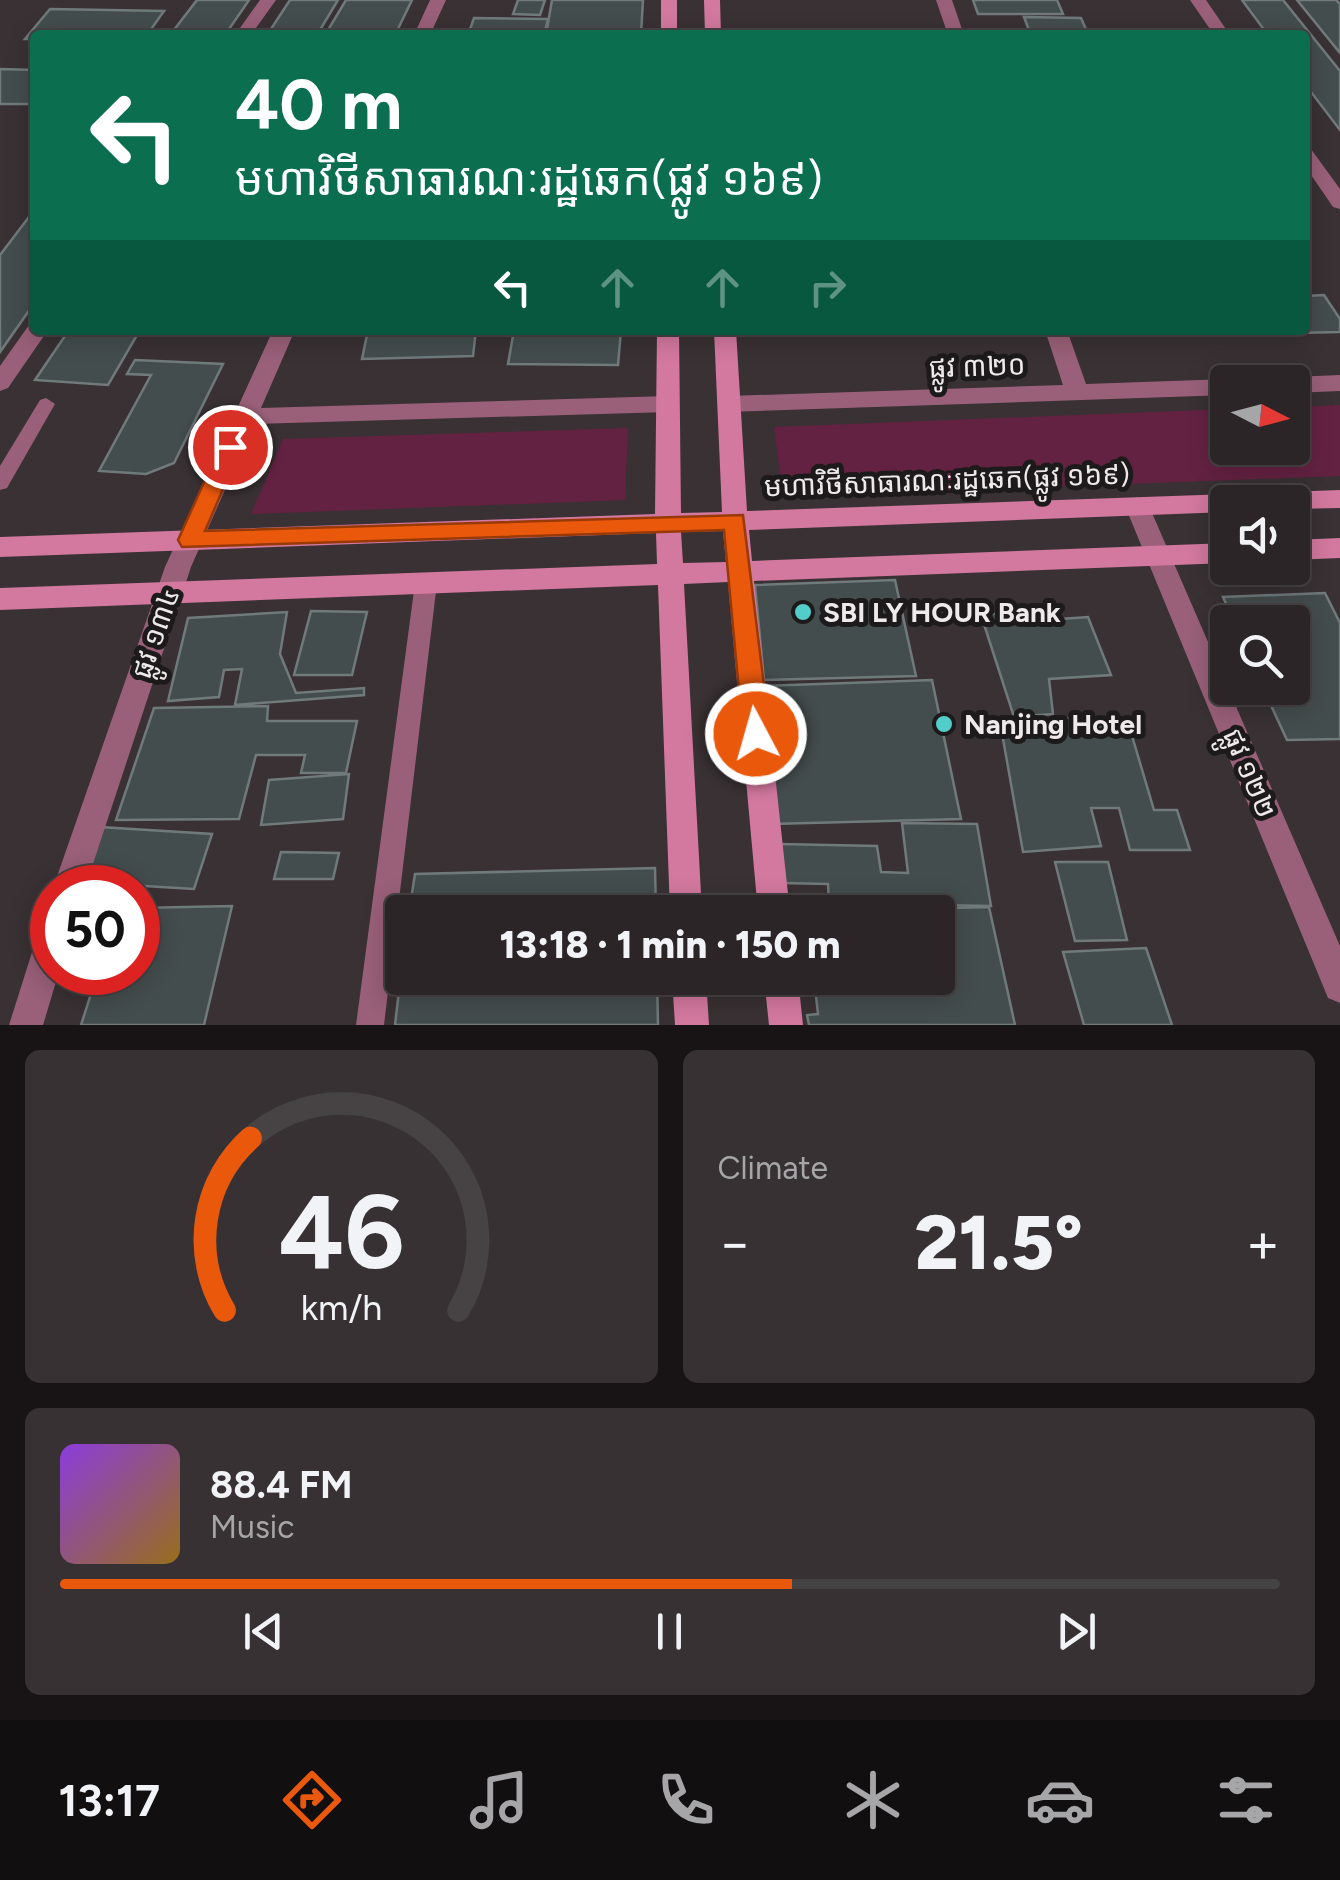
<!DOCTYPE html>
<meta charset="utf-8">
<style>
body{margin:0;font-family:Figtree,"Noto Sans Khmer",sans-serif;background:#373133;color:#f1f3f6;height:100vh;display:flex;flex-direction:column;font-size:38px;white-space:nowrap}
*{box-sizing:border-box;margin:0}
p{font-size:32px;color:#a6a5a7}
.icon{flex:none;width:55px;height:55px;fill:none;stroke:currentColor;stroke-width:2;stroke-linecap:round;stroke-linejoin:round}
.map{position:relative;height:1025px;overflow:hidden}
.side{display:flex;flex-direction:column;gap:25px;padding:25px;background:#181415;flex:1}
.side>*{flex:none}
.top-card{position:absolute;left:30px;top:30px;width:1280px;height:305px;border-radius:10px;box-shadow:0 5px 25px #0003,0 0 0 2px #474244;background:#0b6e4f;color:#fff;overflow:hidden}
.needle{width:65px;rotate:96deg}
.tools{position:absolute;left:1210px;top:365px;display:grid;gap:20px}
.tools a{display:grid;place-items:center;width:100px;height:100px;border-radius:10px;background:#2b2527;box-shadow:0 5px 25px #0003,0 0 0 2px #474244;font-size:50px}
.speed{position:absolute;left:30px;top:865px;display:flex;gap:20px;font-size:50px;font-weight:700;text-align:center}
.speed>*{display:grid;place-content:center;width:130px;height:130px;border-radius:50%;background:#2b2527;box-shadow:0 5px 25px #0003,0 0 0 2px #474244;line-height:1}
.speed .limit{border:15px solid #d22;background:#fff;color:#111}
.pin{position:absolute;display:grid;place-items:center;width:85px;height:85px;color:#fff;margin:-42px;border:5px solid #fff;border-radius:50%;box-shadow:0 2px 10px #0007}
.me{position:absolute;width:110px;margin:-55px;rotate:354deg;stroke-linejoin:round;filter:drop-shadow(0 0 8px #0008)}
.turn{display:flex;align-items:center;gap:35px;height:210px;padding:0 40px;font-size:45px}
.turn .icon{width:130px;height:130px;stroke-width:2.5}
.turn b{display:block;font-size:70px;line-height:85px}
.lanes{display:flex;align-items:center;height:95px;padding:0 40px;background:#0003;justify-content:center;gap:50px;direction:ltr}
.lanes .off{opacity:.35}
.big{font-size:75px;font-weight:800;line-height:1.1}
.side .card{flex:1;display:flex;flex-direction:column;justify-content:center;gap:15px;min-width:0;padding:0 35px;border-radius:15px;background:#373133}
.side .dial{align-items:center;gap:0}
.dial svg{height:260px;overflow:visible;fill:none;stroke:#474244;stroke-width:7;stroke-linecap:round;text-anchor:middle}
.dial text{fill:#f1f3f6;stroke:none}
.song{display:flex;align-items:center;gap:30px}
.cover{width:120px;height:120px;border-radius:15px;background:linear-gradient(135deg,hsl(270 70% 55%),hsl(40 70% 35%))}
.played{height:10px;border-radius:5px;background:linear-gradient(90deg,#ea580c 60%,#474244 60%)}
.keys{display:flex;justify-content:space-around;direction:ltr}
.heat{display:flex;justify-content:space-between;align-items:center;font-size:55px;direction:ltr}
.side .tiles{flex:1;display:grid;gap:25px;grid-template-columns:1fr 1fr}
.card:last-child{grid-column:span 2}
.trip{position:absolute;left:385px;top:895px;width:570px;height:100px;border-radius:10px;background:#2b2527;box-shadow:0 5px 25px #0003,0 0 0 2px #474244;font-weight:800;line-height:100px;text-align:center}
.menu{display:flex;height:160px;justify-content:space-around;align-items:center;background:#110f10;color:#a6a5a7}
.menu .icon{width:70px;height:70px}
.menu .selected{color:#ea580c}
.menu b{font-size:45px;color:#f1f3f6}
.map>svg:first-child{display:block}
</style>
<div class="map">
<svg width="1340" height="1025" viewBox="0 0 1340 1025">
<rect width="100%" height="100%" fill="#393134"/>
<path fill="#642242" d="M1340,405V476L783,497L774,427L1227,409L1228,448H1292L1293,407Z
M628,428L625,500L251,514L283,439Z"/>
<path fill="#444d4d" stroke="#707a7a" stroke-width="2.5" d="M197,0H249L225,35H170Z
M290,0H338L317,35H267Z
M346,0H412L395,35H325Z
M518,0H545L540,15L513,14Z
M552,0H643L641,35H546Z
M973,0H1057L1063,14H978Z
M1242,0H1283L1340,71V130L1305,84V35H1268Z
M1297,0H1336L1340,4V53Z
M50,9L164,11L147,35H35V39H25Z
M1024,17L1081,18L1088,34L1030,33Z
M474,18L548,19L544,35H468Z
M0,69L35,70V104H0Z
M35,209V302L0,352V255Z
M1324,295L1340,319V332L1248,334L1246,330H1305V296Z
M69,330H140L108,385L35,380Z
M368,330H476L473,356L362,359Z
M514,330H621L618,365L508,364Z
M1098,330H1182L1099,333Z
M135,360L223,364L174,463L146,474L99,471L151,375L127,374Z
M895,580L916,676L764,680L755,585Z
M1325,593L1340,623V739L1287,740L1263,688H1292V622H1234L1223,597Z
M311,611L367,612L352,675H294Z
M287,612L280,654L296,693L364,688V695L235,705L242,669L224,670L219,697L168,701L188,618Z
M1014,612L1017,622L1088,617L1111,675L1049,679L1053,714L1014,717L981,615Z
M932,680L961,819L772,824L760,686Z
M268,706L267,721H357L346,773H301L305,755H256L239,819L116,820L154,708Z
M1024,718L1127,719L1154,810H1177L1190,850H1130L1119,808H1091L1101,846L1023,852L1002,733H1028Z
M349,774L343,819L261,825L269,780Z
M902,823L977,824L991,906L829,903L828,884L781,883L780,844L877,846L881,872L908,873Z
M100,827L212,834L194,889L78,882Z
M281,852L339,853L333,879H274Z
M1055,862H1108L1127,940L1075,941Z
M655,868L656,912H409L415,874Z
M232,906L204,1025H81L98,972H138V908Z
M989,907L1015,1025H809L807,1015L818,1014L814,978H938V912H807Z
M1146,948L1172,1025H1084L1063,952Z
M402,965V978H657L658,1025H395Z"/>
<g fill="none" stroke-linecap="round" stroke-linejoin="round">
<path fill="#9a6079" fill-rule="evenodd" d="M46,398L55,404L7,488L0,490V466L40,400Z
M426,575L433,577L437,583L384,1025H356L415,583L419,577Z"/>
<path fill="#9a6079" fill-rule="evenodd" d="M260,0H276L251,35H235Z
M430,0H446L430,35H414Z
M936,0H952L964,35H948Z
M1190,0H1206L1230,35H1214Z
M1305,148L1311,149L1340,189V209L1333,207L1305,166Z
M35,324V330H48L8,388L0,391V366L29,325Z
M273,330H295L261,408L668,396L679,404L668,412L254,424L191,567L85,888H53L165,567Z
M1045,330H1067L1086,384L1228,379L1237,382H1228V395L728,412L717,404L728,396L1063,385Z
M1340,375V391L1292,393V382H1282L1292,377Z
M1137,497L1149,506L1340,946V1003L1328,998L1125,506Z
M52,923V972H59L43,1025H9L40,927Z"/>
<path fill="#d3789f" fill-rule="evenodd" d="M661,0H677V35H661Z
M704,0H720L721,35H705Z
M657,330H679L681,513L722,512L714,330H736L747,511L1340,490V508L1292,509V502H1228V512L749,530L752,561L1228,543V563L754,581L790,912H758L728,582L684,584L702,912H670L658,585L0,610V588L657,564L656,533L0,557V537L655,514ZM723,531L726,562L683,563L681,532Z
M1340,538V558L1292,560V540Z
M672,978H706L709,1025H675Z
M764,978H798L803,1025H769Z"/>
</g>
<path fill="#ea580c" stroke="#983908" stroke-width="2.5" d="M230,440L241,447L205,531L743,515L770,734L766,742H747L743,734L724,530L182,547L178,540L220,447Z"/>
<g fill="#53cdca" stroke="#1d1a1b" stroke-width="4">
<circle cx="803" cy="612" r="10"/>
<circle cx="944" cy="724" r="10"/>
</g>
<g text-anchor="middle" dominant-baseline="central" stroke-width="10" stroke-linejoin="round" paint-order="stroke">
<g font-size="28" fill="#eee9eb" stroke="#1d1a1b">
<text transform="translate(977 366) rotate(-2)">ផ្លូវ ៣២០</text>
<text transform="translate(947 480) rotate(-2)">មហាវិថីសាធារណៈរដ្ឋឆេក(ផ្លូវ ១៦៩)</text>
<text transform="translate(155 633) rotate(-71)">ផ្លូវ ១៣៤</text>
<text transform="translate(1250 773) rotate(67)">ផ្លូវ ១២២</text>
</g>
<g font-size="28" font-weight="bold" fill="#eee9eb" stroke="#1d1a1b" text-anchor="start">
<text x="823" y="612">SBI LY HOUR Bank</text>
<text x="964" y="724">Nanjing Hotel</text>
</g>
</g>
</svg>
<div class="tools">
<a><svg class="needle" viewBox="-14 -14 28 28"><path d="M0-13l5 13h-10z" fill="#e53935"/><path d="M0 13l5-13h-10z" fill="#a6a5a7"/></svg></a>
<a><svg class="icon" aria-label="sound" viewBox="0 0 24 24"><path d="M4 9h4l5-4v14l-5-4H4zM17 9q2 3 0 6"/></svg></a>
<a><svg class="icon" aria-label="search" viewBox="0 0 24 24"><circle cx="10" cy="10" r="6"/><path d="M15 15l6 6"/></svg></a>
</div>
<div class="speed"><div class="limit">50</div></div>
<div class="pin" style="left:230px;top:447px;background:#d93025"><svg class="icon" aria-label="arrive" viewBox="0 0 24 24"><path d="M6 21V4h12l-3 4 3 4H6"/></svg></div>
<svg class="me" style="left:756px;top:734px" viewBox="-20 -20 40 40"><circle r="17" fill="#ea580c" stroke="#fff" stroke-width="3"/><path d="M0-11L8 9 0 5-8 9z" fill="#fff"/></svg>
<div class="trip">13:18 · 1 min · 150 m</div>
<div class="top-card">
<div class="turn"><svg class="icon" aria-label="left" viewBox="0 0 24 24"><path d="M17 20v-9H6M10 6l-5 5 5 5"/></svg><div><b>40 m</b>មហាវិថីសាធារណៈរដ្ឋឆេក(ផ្លូវ ១៦៩)</div></div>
<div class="lanes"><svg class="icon" aria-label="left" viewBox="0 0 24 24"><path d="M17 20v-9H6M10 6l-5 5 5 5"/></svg><svg class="icon off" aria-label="ahead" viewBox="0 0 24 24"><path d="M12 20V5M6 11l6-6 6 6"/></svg><svg class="icon off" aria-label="ahead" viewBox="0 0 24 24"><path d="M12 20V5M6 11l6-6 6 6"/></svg><svg class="icon off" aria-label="right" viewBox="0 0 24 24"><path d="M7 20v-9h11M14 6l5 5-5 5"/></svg></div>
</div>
</div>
<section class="side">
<div class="tiles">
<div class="card dial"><svg viewBox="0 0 100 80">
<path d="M14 69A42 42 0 1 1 86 69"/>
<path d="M14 69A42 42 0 0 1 22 16" stroke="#ea580c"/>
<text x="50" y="56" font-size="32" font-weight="700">46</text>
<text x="50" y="72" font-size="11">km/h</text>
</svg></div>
<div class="card"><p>Climate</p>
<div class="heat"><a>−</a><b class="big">21.5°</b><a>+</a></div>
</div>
<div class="card">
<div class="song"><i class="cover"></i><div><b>88.4 FM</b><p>Music</p></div></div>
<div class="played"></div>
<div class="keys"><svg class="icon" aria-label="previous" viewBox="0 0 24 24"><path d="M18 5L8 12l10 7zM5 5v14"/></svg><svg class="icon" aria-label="pause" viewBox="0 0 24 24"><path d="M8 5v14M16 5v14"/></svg><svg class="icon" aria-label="next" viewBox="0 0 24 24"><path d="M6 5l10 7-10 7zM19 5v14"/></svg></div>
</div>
</div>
</section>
<nav class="menu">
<b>13:17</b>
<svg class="icon selected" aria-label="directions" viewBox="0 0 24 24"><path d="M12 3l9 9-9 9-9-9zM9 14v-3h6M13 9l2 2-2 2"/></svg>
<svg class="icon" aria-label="music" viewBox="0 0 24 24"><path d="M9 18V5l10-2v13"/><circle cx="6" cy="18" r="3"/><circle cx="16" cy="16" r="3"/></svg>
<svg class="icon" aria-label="phone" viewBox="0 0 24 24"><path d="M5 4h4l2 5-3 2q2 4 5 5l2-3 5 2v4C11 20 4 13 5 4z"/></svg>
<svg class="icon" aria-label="climate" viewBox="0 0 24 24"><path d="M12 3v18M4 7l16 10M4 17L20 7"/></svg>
<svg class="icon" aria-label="car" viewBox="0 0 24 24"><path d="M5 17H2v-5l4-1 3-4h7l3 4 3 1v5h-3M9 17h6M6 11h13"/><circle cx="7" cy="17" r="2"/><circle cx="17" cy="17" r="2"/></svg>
<svg class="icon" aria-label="filters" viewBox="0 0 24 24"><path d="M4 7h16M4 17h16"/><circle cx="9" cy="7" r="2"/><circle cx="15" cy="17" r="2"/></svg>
</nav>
